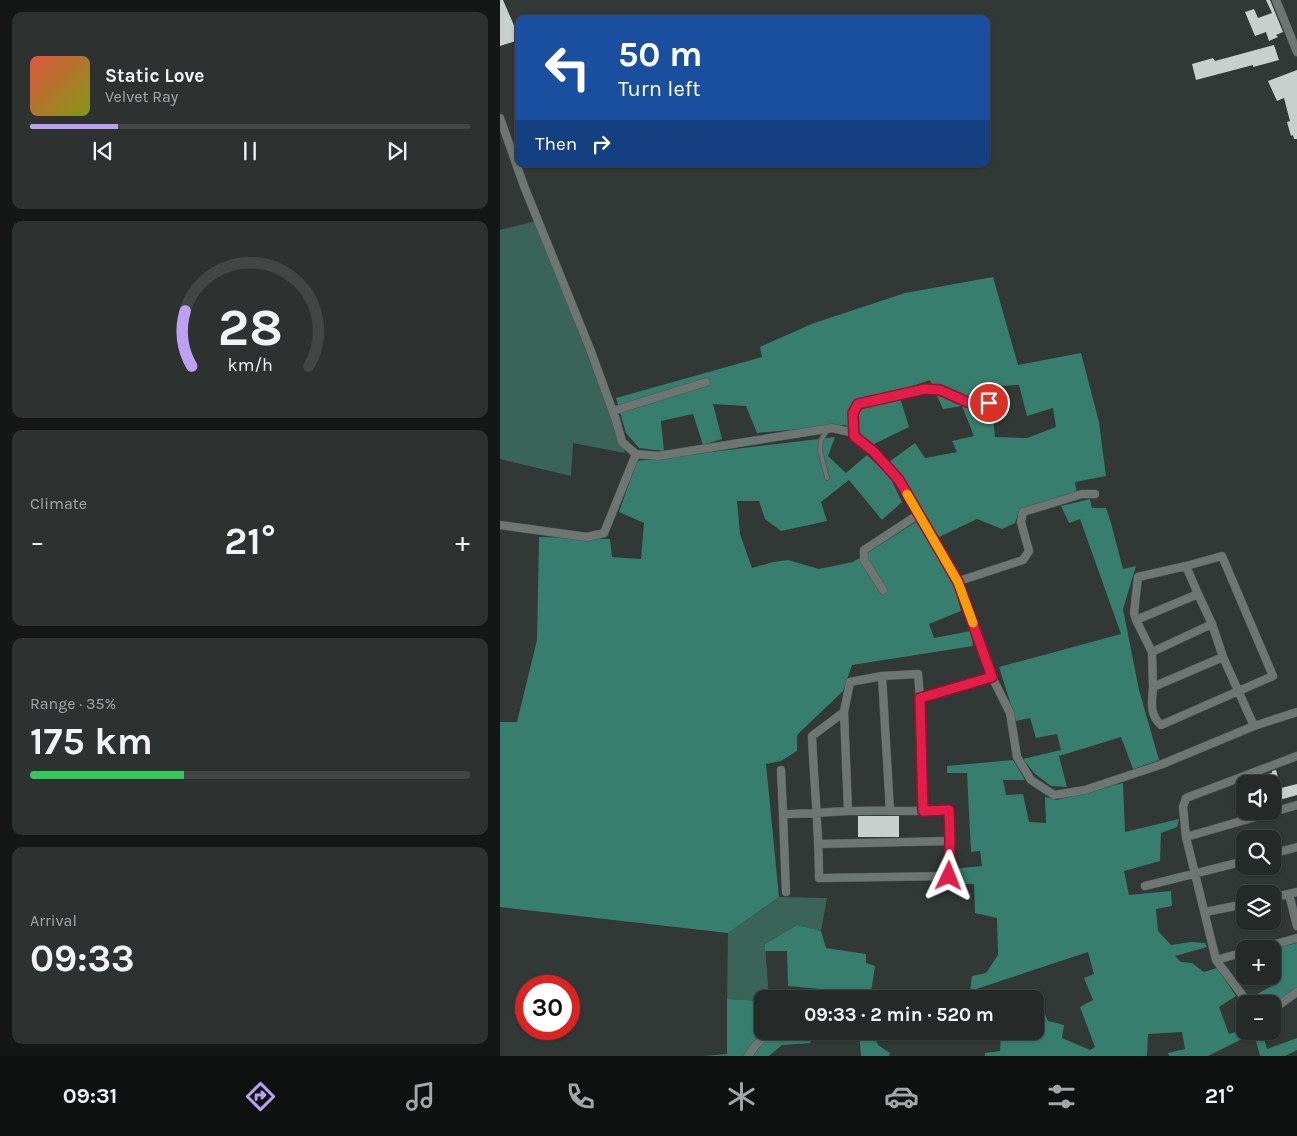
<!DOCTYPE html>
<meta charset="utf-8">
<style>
body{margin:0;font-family:Karla,sans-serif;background:#2d3230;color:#f1f3f6;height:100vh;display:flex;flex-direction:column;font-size:19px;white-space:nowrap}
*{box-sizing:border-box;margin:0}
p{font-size:16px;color:#a3a7a8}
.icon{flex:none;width:28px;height:28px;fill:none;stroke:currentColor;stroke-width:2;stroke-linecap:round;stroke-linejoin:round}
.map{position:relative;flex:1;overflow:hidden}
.details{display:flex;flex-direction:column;gap:12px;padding:12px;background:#141716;width:500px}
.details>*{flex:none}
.banner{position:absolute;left:15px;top:15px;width:475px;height:152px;border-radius:10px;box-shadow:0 1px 4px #0004,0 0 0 1px #424645;background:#1a4fa0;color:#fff;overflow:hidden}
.tools{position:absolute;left:736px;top:775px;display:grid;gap:10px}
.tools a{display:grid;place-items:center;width:45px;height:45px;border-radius:10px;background:#252a28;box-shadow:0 1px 4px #0004,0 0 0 1px #424645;font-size:25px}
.speed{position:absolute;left:15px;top:975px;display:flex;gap:10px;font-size:25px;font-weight:700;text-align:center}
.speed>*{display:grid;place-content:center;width:65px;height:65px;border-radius:50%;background:#252a28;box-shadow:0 1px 4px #0004,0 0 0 1px #424645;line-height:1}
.speed .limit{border:8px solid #d22;background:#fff;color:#111}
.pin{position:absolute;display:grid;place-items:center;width:42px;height:42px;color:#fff;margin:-21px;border:2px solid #fff;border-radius:50%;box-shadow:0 1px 5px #0007}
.me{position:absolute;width:55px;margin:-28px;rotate:2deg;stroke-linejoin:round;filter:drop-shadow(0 0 4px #0008)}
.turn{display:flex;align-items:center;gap:18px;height:105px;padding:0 20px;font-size:22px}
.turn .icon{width:65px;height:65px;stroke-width:2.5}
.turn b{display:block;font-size:35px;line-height:42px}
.then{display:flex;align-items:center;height:48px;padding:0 20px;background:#0003;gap:10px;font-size:19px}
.big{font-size:38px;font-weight:700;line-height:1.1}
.details .tile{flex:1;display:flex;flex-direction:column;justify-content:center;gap:8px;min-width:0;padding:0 18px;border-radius:10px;background:#2d3230}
.details .dial{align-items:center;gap:0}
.dial svg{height:130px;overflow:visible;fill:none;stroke:#424645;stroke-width:7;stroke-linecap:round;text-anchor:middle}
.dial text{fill:#f1f3f6;stroke:none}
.song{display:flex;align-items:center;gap:15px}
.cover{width:60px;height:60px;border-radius:8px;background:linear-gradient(135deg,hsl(10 70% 55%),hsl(70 70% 35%))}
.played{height:5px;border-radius:2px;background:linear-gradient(90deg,#bca0f2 20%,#424645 20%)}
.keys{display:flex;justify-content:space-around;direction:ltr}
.heat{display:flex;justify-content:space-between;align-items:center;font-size:28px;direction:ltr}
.charge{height:8px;border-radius:4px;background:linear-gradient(90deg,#34c759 35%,#424645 0)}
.trip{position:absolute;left:254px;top:990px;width:290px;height:50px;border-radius:10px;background:#252a28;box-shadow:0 1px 4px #0004,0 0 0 1px #424645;font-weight:700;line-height:50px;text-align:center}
.tab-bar{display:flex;height:80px;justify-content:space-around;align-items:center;background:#0f1110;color:#a3a7a8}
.tab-bar .icon{width:35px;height:35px}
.tab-bar .selected{color:#bca0f2}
.tab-bar b{font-size:22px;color:#f1f3f6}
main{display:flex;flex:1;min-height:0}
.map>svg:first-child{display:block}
</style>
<main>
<section class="details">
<div class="tile">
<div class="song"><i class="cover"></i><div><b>Static Love</b><p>Velvet Ray</p></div></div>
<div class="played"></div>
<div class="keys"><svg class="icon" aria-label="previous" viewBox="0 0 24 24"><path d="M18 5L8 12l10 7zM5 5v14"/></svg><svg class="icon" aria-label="pause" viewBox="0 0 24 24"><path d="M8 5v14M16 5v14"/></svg><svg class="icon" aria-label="next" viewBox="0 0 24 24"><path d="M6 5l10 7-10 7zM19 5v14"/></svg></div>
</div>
<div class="tile dial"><svg viewBox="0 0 100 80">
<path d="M14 69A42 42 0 1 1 86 69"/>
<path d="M14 69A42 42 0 0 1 10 35" stroke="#bca0f2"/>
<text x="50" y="56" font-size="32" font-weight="700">28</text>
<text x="50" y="72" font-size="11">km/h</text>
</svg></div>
<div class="tile"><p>Climate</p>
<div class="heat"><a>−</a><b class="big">21°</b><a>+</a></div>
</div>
<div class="tile"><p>Range · 35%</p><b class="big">175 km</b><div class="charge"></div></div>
<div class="tile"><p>Arrival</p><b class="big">09:33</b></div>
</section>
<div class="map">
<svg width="797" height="1056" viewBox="0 0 797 1056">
<rect width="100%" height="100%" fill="#313836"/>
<path fill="#3a645a" d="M36,221L125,453L73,443L71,476L0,459V230Z
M279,897L327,898L321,931L297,925L265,944L269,999H262V1001L227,999L228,933Z"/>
<path fill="#377e6e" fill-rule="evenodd" d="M493,277L518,365L581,353L599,422L606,476L575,482L577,494L519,512L515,523L502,529L477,519L439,537L408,486L389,462L415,443L425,458L457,452L452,441L474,436L462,406L443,409L430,380L398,391L409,427L372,445L345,425L257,433L246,406L213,404L222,439L203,445L193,414L161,421L164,451L139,448L126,433L116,398L262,357L260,347L314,323L405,293ZM519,385L527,416L553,408L556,427L527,438L495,437L491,397L500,386Z
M335,437L328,456L346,473L367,455L390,477L402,502L382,520L349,480L321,502L327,521L281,531L265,519L259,501H237L240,534L252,568L273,562L288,560L319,569L353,562L416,522L453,580L461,611L429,624L434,638L471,631L473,646L352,665L343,691L297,735V751L281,761L266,764L279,897L228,933L0,907V722H17L37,640L39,537L110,539L112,557L141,559L144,523L119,512L137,461Z
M590,499L592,508H606L611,523L623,569L636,566L623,609L639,690L659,760L633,769L621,737L559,756L567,787L551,786L534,773L523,759L561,750L557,734L536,738L530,718L516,721L499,667L621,634L580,519L569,523L561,506Z
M513,760L525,780H503L506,795L523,794L529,822L546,823L545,797L557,800L623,783L625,832L679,819L677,827L661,833L660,861L624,871L629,895L671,891L672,906L656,909L658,931L671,945L691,942L705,943L707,947L675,956L681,962L692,963L704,972L717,968L736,996L719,1007L729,1034L745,1029V1031H762L767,1049L797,1038V1050L785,1056H760L754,1033L708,1056H669L668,1053L685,1049L682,1032L648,1034L647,1056H485V1053L500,1051L501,1036L489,1034L488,1031H535V1009H543L548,1021L564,1025L562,1038L590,1050L595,1047L580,1007L593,1000L584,978L594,974L588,952L470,991L472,976L486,973L498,955L497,918L475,913L474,884H454V869L482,866L480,851L471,852L467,773H447V766Z
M297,925L321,931L326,948L366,954V963L375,966L370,999H320V989L288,986L287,951H265V944Z
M797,943V995L773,1010L772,1004H757L752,997L777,983L772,976L773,949Z
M227,999L262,1001V1031H317L310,1043L282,1045L269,1056H204L227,1054Z
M359,1031H372L378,1045L390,1053L389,1056H361Z"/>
<path fill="#c7d0cd" d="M0,0H3L19,37V40L0,46Z
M766,0H770L783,32L776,35L778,37L769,41L766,32L755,36L745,12L754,9L758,18L772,13Z
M774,45L779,60L753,67V65L696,80L692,64L713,58L715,61Z
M797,70V139H794L793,135L791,136L787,122L790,121L784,98L777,101L768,81Z
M776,770L781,788L797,784V795L772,802V784H766L764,775L772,773V771Z
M358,816H399V837H358Z"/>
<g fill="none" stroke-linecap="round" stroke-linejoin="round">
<g stroke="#505755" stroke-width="5.5">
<path id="lane" d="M327,478L320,450L321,440L328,429"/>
</g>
<g stroke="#505755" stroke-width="9">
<path id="street" d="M776,0L797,52
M0,118L24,186L90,349L116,420L122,442L136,454L158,456L332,428L350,432L374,452L399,480L459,581L492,677L510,713L517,757L531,780L554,795L585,790L660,765L754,726L797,712
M113,411L206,382
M354,436L353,413L358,404L425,389L440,390L467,402L489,403
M0,525L87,537L104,533L136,454
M686,566L698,594L712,624L723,657L754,726
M459,581L523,560L529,551L521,522L523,512L582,494H595
M383,590L364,560V550L419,514
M636,620L698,594
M652,652L712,624
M382,676L390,811
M653,687L652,652L636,620L634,613L638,577L686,566L722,556L773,676L661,725C649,714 652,702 653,687L723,657
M420,698L492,677
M344,712L348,811
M281,770L283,814C305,814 327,812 349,811C382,810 416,812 449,810L450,841L449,876L319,878C319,831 314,784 312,736L344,712L350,682L382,676L418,674L420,698L423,811
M283,814L286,892
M686,837L797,805
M319,844L450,841
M772,854L797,847
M645,886L745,861
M789,894L797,926
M772,898L797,892
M705,912L745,904
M758,949L797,938
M716,960L745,952
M749,1004L716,960L686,837L683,807L686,798L797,756
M772,1010L797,992
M248,1056L255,1046L270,1031"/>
</g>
<use href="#lane" stroke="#6e7674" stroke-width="4"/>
<use href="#street" stroke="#6e7674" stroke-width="8"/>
</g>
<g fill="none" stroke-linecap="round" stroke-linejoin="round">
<g stroke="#92132f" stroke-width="12">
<path id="route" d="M449,876L450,841L449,810L423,811L420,698L492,677L458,582L399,480L374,452L354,436L353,413L358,404L425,389L440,390L467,402L489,403"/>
</g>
<use href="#route" stroke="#e11d48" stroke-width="9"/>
<path stroke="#f59e0b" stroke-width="9" d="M407,494L458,582L473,623"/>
</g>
</svg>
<div class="tools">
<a><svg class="icon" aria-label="sound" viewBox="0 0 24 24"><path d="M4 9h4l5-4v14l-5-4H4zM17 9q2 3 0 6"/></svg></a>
<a><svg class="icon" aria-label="search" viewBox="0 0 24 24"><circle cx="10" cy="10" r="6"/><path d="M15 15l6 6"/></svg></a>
<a><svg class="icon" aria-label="layers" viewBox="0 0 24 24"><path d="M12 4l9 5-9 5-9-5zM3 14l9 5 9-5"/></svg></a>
<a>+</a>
<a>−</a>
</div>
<div class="speed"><div class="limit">30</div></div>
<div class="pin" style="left:489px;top:403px;background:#d93025"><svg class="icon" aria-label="arrive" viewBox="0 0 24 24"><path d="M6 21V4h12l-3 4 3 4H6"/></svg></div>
<svg class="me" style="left:449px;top:876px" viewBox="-20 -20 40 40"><path d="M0-17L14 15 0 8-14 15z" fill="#e11d48" stroke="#fff" stroke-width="4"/></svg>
<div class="trip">09:33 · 2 min · 520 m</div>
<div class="banner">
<div class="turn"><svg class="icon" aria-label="left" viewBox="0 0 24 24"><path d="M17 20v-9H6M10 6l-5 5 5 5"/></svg><div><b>50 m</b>Turn left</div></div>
<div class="then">Then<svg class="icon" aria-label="right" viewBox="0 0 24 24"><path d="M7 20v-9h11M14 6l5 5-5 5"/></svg></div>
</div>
</div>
</main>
<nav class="tab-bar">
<b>09:31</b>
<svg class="icon selected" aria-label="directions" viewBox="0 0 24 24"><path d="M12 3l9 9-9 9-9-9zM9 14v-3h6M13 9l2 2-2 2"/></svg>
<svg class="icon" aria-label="music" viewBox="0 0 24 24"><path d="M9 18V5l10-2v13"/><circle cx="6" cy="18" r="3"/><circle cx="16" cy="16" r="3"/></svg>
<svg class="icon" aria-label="phone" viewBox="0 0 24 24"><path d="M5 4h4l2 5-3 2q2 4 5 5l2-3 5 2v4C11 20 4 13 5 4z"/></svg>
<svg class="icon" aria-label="climate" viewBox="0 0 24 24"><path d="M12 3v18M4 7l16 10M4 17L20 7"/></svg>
<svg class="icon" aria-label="car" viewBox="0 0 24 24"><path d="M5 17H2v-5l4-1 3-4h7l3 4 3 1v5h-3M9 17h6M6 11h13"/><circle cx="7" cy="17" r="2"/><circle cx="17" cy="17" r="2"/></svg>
<svg class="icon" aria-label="filters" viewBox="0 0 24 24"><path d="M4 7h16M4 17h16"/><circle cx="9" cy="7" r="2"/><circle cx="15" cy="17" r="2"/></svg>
<b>21°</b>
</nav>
